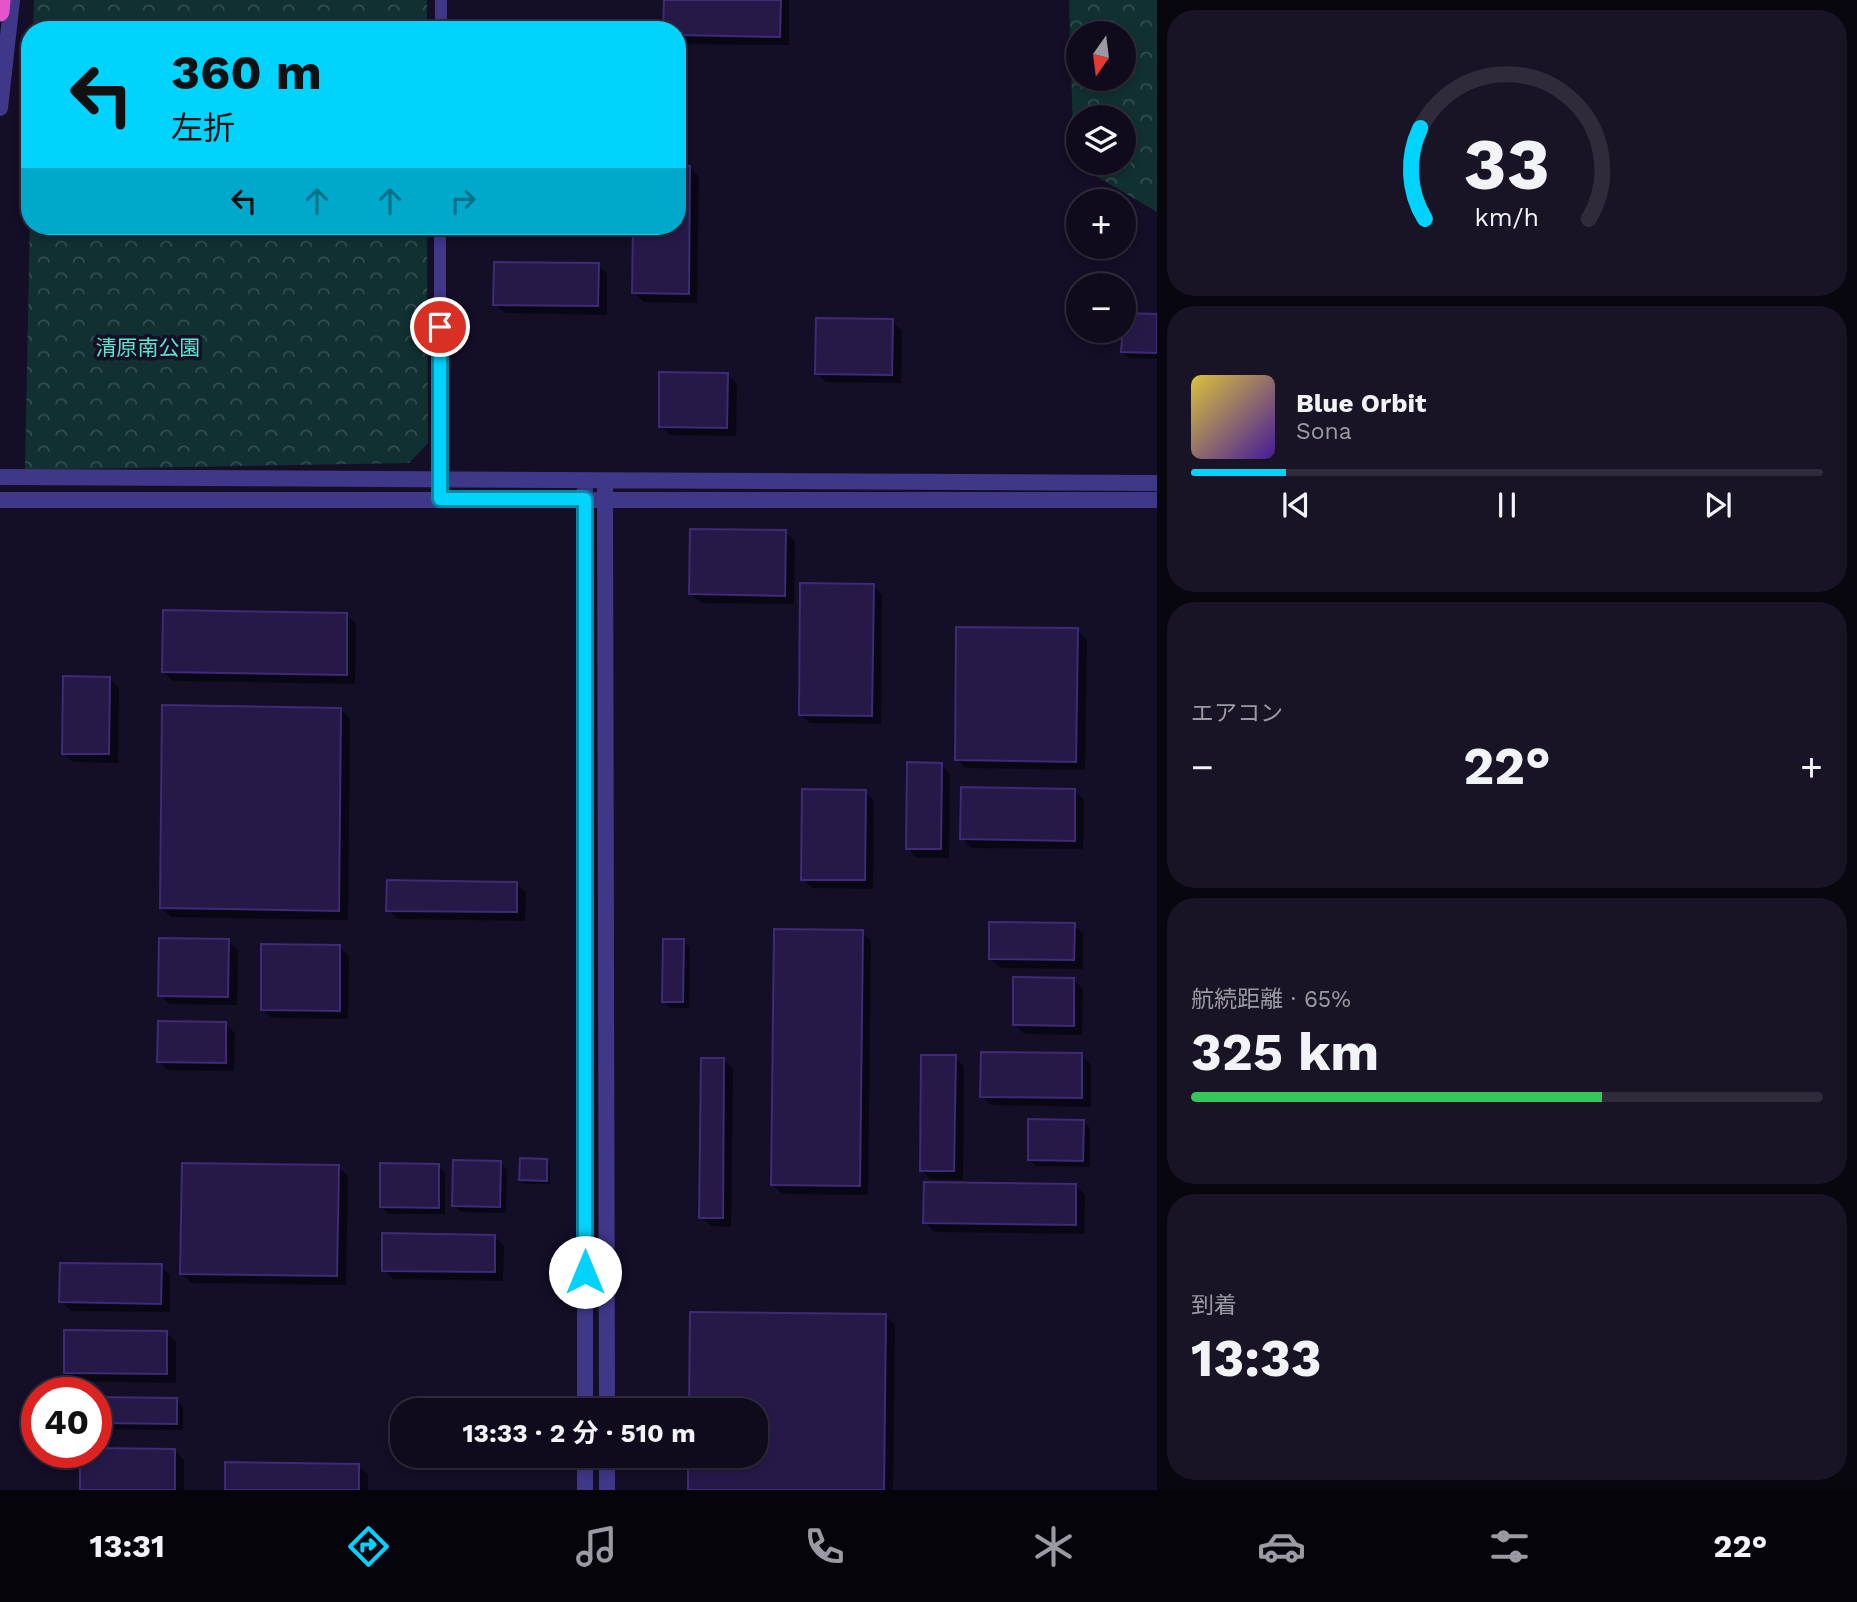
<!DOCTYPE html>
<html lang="ja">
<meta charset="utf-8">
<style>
body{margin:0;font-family:"Work Sans","Noto Sans JP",sans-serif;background:#181325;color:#f1f3f6;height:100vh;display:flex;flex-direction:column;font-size:26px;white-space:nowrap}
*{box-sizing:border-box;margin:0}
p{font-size:23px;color:#9b9aa3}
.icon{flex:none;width:38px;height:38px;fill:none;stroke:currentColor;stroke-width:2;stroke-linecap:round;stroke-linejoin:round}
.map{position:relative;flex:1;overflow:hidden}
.panel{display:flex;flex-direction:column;gap:10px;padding:10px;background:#08060f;width:700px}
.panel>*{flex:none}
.guide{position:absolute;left:21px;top:21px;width:665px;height:214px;border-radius:28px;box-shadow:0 4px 10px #0003,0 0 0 2px #2f2b3b;background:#00d3fe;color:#111;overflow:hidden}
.needle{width:46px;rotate:194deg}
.buttons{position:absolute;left:1066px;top:21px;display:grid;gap:14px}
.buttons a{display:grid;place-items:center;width:70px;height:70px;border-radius:50%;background:#0f0a1c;box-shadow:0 4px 10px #0003,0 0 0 2px #2f2b3b;font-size:35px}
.speed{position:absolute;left:21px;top:1377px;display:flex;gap:14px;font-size:35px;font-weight:700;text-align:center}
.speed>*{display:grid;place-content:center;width:91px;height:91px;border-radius:50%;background:#0f0a1c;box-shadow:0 4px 10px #0003,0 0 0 2px #2f2b3b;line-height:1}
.speed .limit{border:10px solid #d22;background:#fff;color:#111}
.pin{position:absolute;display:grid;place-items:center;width:60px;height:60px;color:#fff;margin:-30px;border:4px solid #fff;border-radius:50%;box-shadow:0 2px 7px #0007}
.me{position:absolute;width:77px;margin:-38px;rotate:0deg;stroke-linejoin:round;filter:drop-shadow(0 0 5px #0008)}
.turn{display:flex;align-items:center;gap:24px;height:147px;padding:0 35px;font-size:32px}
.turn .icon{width:91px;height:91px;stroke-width:2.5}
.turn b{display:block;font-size:49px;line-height:60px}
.lanes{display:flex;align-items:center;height:66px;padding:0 35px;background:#0003;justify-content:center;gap:35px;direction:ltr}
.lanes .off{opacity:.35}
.big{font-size:52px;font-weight:700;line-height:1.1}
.panel .widget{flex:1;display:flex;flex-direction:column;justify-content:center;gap:10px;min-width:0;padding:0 24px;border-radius:28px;background:#181325}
.panel .dial{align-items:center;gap:0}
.dial svg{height:182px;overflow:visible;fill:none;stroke:#2f2b3b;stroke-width:7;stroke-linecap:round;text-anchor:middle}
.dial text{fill:#f1f3f6;stroke:none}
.song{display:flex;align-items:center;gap:21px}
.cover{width:84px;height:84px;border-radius:10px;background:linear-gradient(135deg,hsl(50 70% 55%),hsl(260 70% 35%))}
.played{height:7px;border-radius:4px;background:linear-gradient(90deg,#00d3fe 15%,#2f2b3b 15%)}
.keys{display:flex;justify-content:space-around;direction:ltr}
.heat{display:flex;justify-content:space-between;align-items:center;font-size:38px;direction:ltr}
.charge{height:10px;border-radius:5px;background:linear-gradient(90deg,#34c759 65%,#2f2b3b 0)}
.trip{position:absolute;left:390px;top:1398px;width:378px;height:70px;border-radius:28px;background:#0f0a1c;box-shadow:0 4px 10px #0003,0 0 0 2px #2f2b3b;font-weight:700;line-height:70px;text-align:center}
.tab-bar{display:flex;height:112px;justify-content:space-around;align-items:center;background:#06040b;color:#9b9aa3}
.tab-bar .icon{width:49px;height:49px}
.tab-bar .active{color:#00d3fe}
.tab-bar b{font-size:32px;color:#f1f3f6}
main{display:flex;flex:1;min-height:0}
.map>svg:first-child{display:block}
</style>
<main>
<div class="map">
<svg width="1157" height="1490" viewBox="0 0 1157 1490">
<defs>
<pattern id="forest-crowns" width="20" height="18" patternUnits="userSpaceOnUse" patternTransform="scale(1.75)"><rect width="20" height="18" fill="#113031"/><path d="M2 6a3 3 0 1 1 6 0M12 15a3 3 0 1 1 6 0" fill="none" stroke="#334d50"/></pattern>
</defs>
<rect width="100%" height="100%" fill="#140e26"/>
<path fill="url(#forest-crowns)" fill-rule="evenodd" d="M34,0H427V30H33Z
M1069,0H1157V212L1074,163ZM1078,33H1124V79H1078ZM1078,117H1124V163H1078Z
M30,213V226H427L428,443L409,463L25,470Z"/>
<path fill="#0007" d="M665,0H789V45L677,44V30Z
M690,167L699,177L697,303L643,302L634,292L635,226H677Z
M598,265L607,274V315L505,313L495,304Z
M1124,315L1157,316V359L1129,358L1122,351Z
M892,321L902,331L901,383L826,382L817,373Z
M727,374L737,384L736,436L670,435L661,426Z
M785,532L795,541L794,604L701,603L691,594Z
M873,585L882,595L881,724L810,723L800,714Z
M346,614L356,624L355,684L173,681L164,672Z
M1077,630L1087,640L1085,770L966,768L957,759Z
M109,679L119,688L118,763L73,762L63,753Z
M341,709L350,719L348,920L171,917L161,908Z
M941,764L950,774L949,858H917L907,848Z
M1074,790L1084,800L1083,849L971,848L962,838Z
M865,792L874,801L873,889L812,888L803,879Z
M516,883L526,893L525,921L398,919L388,910Z
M1074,925L1083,934V969L1000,968L990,958Z
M862,932L871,941L868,1195L782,1194L772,1184Z
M228,941L238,950L237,1005L169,1004L160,995Z
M683,941L690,948L689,1008H670L664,1001Z
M340,947L349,956L348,1019L272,1018L262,1009Z
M1074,980L1083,989L1082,1035L1024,1034L1014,1024Z
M226,1024L235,1033L234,1071L168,1070L159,1061Z
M1082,1055L1091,1065V1107L991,1105L982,1096Z
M955,1057L964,1067L963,1180L931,1179L921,1170Z
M724,1060L733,1069L731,1227L711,1226L701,1217Z
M1083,1121L1090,1128V1167L1036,1166L1029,1159Z
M546,1160L550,1165V1184H525L521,1180Z
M500,1163L507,1170L506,1213L461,1212L454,1205Z
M438,1166L445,1173V1214H389L382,1207Z
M338,1167L348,1176L346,1285L191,1283L182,1273Z
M1076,1185L1085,1195L1084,1234L934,1232L925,1222Z
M494,1236L504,1246L503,1281L393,1279L384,1270Z
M161,1266L170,1275V1312L71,1311L61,1301Z
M691,1313L886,1316L895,1325L893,1490H689L690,1456H756V1410H690Z
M167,1333L176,1342V1383L75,1381L65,1372Z
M96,1399L176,1400L183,1407V1430L96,1429Z
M175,1451L184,1460V1490H81Z
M358,1466L368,1475V1490H226Z"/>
<path fill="#261948" stroke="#3e2a76" stroke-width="2" d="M664,0H781L780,37L677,35V30H663Z
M677,165L690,166L689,294L632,293L633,226H677Z
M494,262L599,263L598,306L493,305Z
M1124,313L1157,314V353L1121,352Z
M816,318L893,319L892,375L815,374Z
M659,372L728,373L727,428L659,427Z
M690,529L786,530L785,596L689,594Z
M800,583L874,584L872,716L799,715Z
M163,610L347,613V675L162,672Z
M956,627L1078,628L1076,762L955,760Z
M63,676L110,677L109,754H62Z
M162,705L341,708L339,911L160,908Z
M907,762L942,763L941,849H906Z
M961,787L1075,789V841L960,839Z
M802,789L866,790L865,880H801Z
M387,880L517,882V912L386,911Z
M989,922L1075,923L1074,960L989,959Z
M774,929L863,930L860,1186L771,1185Z
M159,938L229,939L228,997L158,996Z
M663,939H684L683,1002H662Z
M261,944L340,945V1011L261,1010Z
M1013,977L1074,978V1026L1013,1025Z
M158,1021L226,1022V1063L157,1062Z
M981,1052L1082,1053V1098L980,1097Z
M921,1055H956L954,1171H920Z
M701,1058H724L723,1218H699Z
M1028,1119L1084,1120L1083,1161L1028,1160Z
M520,1158L547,1159V1181L519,1180Z
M453,1160L501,1161L500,1207L452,1206Z
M182,1163L339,1165L337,1276L180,1274Z
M380,1163L439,1164V1208L380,1207Z
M924,1182L1076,1184V1225L923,1223Z
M382,1233L495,1235V1272L382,1271Z
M60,1263L162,1264L161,1304L59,1302Z
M690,1312L886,1314L884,1490H688V1456H756V1410H689Z
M64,1330L167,1331V1374L64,1373Z
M96,1397L177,1398V1424L96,1423Z
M96,1448L175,1449V1490H80V1452H96Z
M225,1462L359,1464V1490H225Z"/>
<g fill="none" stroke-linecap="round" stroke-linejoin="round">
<path stroke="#3f3788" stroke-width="12" d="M441,30V0
M440,499V226"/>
<path stroke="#3f3788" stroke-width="16" d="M0,108L12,0
M0,477L1157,483
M605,489L607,1410
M0,500H1157
M585,1410V489
M607,1456V1490
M585,1490V1456"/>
<path stroke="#e654cb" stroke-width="19" d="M0,12L1,0"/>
</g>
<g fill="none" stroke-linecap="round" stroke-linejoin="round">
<g stroke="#0089a5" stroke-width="18">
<path id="route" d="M440,327V499H585V1272"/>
</g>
<use href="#route" stroke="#00d3fe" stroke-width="12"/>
</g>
<g text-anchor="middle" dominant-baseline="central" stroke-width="7" stroke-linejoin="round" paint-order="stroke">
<g font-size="21" fill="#59e6cc" stroke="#140e26">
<text x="148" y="347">清原南公園</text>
</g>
</g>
</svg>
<div class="buttons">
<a><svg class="needle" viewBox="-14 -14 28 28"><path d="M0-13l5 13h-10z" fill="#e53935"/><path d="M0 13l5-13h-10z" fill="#9b9aa3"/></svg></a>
<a><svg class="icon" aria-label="layers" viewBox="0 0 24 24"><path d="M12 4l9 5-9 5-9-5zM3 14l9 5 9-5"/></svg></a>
<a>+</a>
<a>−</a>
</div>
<div class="speed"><div class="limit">40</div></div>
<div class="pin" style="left:440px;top:327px;background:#d93025"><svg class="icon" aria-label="arrive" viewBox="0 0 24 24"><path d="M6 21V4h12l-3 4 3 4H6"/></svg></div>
<svg class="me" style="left:585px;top:1272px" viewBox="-20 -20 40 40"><circle r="19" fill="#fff"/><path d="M0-13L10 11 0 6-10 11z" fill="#00d3fe"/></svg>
<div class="trip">13:33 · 2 分 · 510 m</div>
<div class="guide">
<div class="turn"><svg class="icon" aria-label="left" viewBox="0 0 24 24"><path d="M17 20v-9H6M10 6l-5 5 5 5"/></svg><div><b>360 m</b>左折</div></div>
<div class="lanes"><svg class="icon" aria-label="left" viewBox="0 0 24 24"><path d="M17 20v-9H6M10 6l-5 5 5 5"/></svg><svg class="icon off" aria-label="ahead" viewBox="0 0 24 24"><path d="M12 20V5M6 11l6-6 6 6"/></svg><svg class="icon off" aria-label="ahead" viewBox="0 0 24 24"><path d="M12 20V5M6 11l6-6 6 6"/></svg><svg class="icon off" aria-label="right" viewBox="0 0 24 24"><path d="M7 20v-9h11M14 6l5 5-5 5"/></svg></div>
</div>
</div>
<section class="panel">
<div class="widget dial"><svg viewBox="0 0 100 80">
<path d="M14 69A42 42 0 1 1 86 69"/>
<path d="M14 69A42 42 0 0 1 12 29" stroke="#00d3fe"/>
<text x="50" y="56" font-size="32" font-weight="700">33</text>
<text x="50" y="72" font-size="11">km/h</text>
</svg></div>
<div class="widget">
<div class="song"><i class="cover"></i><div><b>Blue Orbit</b><p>Sona</p></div></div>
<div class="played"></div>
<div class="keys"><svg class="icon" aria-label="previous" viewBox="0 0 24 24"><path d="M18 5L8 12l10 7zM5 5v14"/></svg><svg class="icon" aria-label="pause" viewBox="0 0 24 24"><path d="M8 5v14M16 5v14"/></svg><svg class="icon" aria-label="next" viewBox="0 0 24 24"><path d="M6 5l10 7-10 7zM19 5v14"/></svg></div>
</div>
<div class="widget"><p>エアコン</p>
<div class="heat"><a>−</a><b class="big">22°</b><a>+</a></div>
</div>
<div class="widget"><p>航続距離 · 65%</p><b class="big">325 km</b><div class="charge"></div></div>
<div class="widget"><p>到着</p><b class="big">13:33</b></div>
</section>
</main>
<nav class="tab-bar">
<b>13:31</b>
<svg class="icon active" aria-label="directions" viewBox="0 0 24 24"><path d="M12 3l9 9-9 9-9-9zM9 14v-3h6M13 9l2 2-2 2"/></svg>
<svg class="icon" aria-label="music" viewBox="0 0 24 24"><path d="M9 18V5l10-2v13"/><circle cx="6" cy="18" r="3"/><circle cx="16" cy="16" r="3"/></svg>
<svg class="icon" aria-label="phone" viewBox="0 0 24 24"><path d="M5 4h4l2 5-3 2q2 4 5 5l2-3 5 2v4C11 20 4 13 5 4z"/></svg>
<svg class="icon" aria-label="climate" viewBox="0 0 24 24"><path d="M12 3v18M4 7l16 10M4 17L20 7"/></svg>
<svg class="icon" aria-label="car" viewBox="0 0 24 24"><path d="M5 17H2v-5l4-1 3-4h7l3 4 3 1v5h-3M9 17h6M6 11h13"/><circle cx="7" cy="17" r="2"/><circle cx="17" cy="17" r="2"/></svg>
<svg class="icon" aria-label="filters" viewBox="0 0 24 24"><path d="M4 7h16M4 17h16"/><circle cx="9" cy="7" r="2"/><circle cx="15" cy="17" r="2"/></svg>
<b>22°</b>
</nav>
